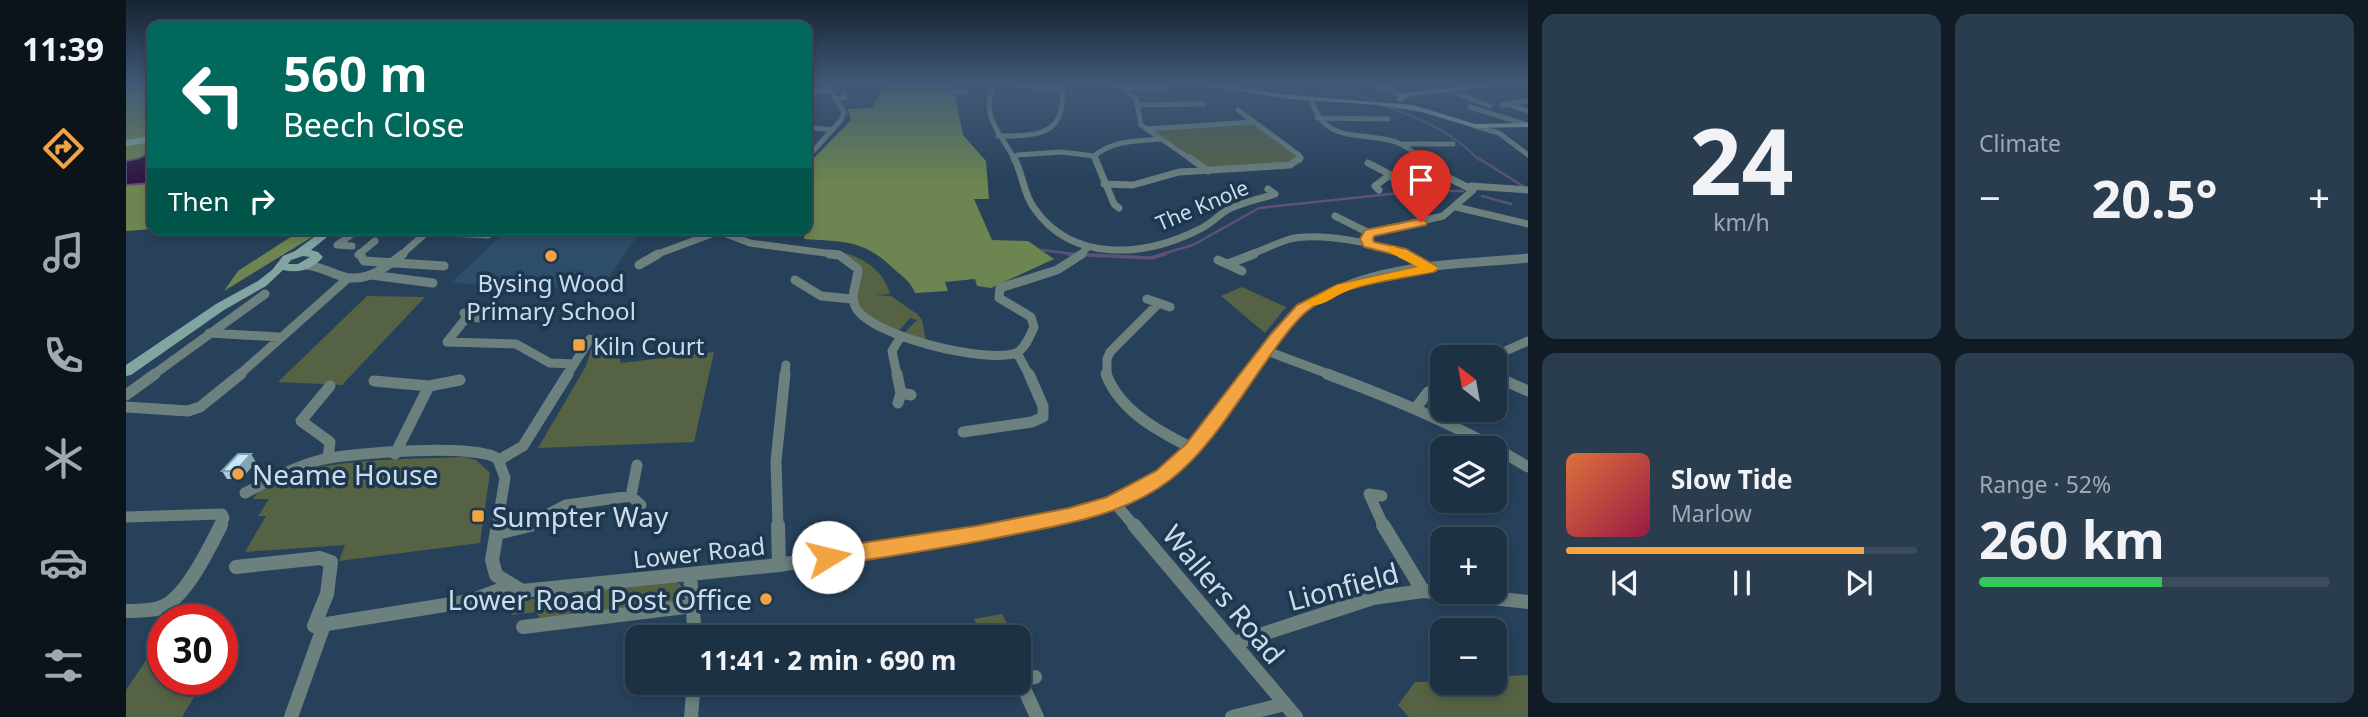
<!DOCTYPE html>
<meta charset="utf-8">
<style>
body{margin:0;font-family:"Noto Sans",sans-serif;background:#2a3d4f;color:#f1f3f6;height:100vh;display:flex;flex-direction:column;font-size:26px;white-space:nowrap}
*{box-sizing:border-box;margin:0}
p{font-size:23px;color:#a0a9b2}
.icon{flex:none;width:38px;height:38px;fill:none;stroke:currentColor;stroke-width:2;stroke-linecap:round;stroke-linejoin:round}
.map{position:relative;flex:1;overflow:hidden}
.sheet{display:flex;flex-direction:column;gap:14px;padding:14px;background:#101b25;width:840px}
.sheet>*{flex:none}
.guide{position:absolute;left:21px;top:21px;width:665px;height:214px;border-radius:14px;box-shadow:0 4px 10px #0003,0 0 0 2px #3b4c5d;background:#00695c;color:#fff;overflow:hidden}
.needle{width:46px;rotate:329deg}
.buttons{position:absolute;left:1304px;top:345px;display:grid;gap:14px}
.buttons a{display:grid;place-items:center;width:77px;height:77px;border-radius:14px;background:#1d3144;box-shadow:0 4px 10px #0003,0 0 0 2px #3b4c5d;font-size:35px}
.speed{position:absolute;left:21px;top:604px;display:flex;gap:14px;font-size:35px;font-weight:700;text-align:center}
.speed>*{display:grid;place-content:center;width:91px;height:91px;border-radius:50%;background:#1d3144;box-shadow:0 4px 10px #0003,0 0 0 2px #3b4c5d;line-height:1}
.speed .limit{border:10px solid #d22;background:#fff;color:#111}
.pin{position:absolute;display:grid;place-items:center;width:60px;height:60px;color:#fff;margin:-72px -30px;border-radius:50% 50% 50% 0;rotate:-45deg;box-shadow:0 0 7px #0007}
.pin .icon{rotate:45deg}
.me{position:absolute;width:77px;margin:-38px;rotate:81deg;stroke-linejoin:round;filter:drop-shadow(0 0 5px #0008)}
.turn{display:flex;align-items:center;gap:24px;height:147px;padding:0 21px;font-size:32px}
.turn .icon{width:91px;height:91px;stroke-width:2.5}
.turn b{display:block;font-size:49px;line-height:60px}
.then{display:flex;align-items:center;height:66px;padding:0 21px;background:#0003;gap:14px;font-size:26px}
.big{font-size:52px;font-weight:700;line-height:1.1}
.sheet .card{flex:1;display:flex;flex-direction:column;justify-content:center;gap:10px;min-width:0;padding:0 24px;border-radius:14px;background:#2a3d4f}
.sheet .dial{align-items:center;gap:0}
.dial b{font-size:91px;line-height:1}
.song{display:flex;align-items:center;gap:21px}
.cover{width:84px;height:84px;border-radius:10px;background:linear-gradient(135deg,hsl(20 70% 55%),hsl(340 70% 35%))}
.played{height:7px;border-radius:4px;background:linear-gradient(90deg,#f3a442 85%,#3b4c5d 85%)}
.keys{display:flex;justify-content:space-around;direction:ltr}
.heat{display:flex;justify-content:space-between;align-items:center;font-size:38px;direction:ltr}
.charge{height:10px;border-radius:5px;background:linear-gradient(90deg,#34c759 52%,#3b4c5d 0)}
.sheet .tiles{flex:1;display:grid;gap:14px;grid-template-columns:repeat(2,1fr)}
.trip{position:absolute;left:499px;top:625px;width:406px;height:70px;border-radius:14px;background:#1d3144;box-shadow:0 4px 10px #0003,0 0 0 2px #3b4c5d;font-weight:700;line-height:70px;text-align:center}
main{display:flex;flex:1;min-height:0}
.menu{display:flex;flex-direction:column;width:126px;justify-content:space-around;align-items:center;background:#0c141b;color:#a0a9b2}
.menu .icon{width:49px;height:49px}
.menu .on{color:#f3a442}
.menu b{font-size:32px;color:#f1f3f6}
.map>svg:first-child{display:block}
</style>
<main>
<nav class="menu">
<b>11:39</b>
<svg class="icon on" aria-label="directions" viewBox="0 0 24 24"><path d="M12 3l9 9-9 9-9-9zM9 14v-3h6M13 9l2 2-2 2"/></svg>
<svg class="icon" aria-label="music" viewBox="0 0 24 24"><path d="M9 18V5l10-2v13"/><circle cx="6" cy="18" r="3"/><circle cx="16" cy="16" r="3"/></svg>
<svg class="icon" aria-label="phone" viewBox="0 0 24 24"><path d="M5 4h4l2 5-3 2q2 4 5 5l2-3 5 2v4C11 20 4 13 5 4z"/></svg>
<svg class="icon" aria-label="climate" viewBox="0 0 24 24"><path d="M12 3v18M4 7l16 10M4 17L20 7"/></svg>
<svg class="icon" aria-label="car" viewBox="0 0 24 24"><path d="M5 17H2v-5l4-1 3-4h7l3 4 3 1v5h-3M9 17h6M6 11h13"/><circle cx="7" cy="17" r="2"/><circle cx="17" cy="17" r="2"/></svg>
<svg class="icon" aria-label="filters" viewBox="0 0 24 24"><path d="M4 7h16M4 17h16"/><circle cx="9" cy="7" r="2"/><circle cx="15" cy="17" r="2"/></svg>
</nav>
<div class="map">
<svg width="1402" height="717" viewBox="0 0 1402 717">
<rect width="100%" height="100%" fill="#27415b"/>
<path fill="#2e4d6a" d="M382,229H516L475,289L325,283Z"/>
<path fill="#556344" d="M1128,122L1173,155L1170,163L1082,171L1020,129Z
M692,248C722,251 755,261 764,294L749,295L765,296L791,314L796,320L800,340L778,333L791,320L784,318L772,332L742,318L730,300L736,272L706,251Z
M1116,287L1160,307L1139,333L1095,296Z
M241,296L299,297L216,385L152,382Z
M467,344L490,348L495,363L588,352L568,442L412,448L460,366Z
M338,457L350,460L364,473L354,543L213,561L219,545L119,552L140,516H132L143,499H127C155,455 289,460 338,457Z
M546,581L553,583L558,590L557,597L551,602L416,620L409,612L386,615L389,601Z
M876,614L888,637H856L848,619Z
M37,656V679H79L56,717H0V690L21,659Z
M1402,675V717H1283L1272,705L1289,682H1368L1369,677Z"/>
<path fill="#6d8550" d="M0,84H26V151L14,158L0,161Z
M773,84L817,86L829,95L837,135L860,161L863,199H848L866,240L902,241L928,259L865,288L851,286L849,279L819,282L822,291L789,293C785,282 777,277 768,269C737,239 719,242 678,239L679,229H681V165L725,120L722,109L746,108L756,90Z
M26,183V229L0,231V185Z
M177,229H199L98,291L112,271Z"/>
<path fill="#2e1540" stroke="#5e5174" stroke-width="2" d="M26,151V183L0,185V161L14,158Z"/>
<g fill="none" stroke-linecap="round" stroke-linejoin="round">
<path stroke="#5e5174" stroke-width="2" d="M1176,85L1186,87
M1185,87L1221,91L1248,101
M1193,90L1211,96
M1255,105C1292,117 1327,132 1353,160"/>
<path stroke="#5e5174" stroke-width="2.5" d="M1352,158L1400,188
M1356,196L1385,204
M916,250L955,255
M1033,255L1067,245L1133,208L1293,191H1337"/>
<path stroke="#5e5174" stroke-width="3.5" d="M942,254L1025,258L1039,254"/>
<path stroke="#6c807e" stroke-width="5" d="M821,84L829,92L840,93
M867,84C855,119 874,132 889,160
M880,84L936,88
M990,84L1010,98L1015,125L1066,160
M1248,84L1277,96
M997,88L1037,87
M1321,90L1364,106
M681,92L705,91
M709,99L719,98L717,93
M1185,99C1200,146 1232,130 1270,142C1280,146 1289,153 1297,160
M1011,105L1078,104
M1376,105L1402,101
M1384,105L1402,111
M1344,107L1402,125
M1112,110L1173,155L1174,160
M1191,118L1262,119
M1349,126L1373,133L1402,155
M681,127L707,130
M1020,129L1127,122
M872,136C915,136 941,135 936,84
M1274,144H1327
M891,155L936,152L968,156
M681,158L715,120L718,112L705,91L704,84
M970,160L968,156C988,140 1011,141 1035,139"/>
<path stroke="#6c807e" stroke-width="7" d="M888,158C897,174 897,193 908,208C946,263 1018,257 1072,230C1084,225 1092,215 1103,209C1118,202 1134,199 1149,194L1142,189
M969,158L988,204L993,208
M1064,158L1082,171
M1242,163L1267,176
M978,184L1007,185L1053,172L1164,165L1174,158
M1345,186L1402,190
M1253,190L1249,186L1261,177L1313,173
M1330,207L1402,224
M1209,216L1243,233
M587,229L624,243L714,255
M301,232L362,235
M1243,244V233L1317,216L1347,190L1311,172L1295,158
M226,246L211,245L233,229
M232,255L249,241
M275,255L301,232L300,229
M529,255L591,232
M954,255L960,249
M1123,255C1137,250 1151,243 1164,239C1193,232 1252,243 1278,255"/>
<path stroke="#6c807e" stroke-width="9" d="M234,254L238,261L318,266
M703,254L713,255L732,269C732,281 724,294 729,306C742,336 861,364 890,353C899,349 904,336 908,327L905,317L873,298L874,288L931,270L956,254
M1275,254L1306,268
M1092,260L1116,271
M1102,264L1128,254
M180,265C192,266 201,271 212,275C237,285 258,269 277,254
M513,265L532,254
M245,275L307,283
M669,280L695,296L726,299
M1021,299L1044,307
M338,313L341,317L356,318
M341,317L321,342L390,344L424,363L448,364
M83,333L153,337
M1141,351L1205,375
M891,353L903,375
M1366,357L1402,341
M27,375L139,294
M113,375L221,279
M441,375L464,339
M659,375L660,365
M771,375L766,351L775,336
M981,375V359L984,352L1033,303
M1122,375C1141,350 1159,320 1186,303C1248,263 1331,265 1402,258"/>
<path stroke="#6c807e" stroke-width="11" d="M771,374L775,393L772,403
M980,374C994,411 1032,431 1066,448
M1201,374C1271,400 1338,428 1402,467
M1368,376L1402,391
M248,381L303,386L334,380
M775,393L785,395
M0,395L29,374
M0,407L62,411L74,407L115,374
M1289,409L1302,392L1316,387
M837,432L906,422L917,417V406L903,374
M269,454L303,386
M202,458L204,442L175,421L204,386
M373,460L397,446L442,374
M119,493C144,480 170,466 198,459C226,453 353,443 372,459L379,478L371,527
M505,496L515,505
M1256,496L1243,494L1258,527
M988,502L1009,527
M0,517L96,514L98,518L94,527
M397,527L440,505L505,496L511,465
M652,527L650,461L659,374
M887,527C938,517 994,508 1037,476C1072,450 1097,408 1123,374"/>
<path stroke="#6c807e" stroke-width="14" d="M372,525L366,560L370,575L396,591L653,565L896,525
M652,525L653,565
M1008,525L1170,717
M1257,525L1297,591
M371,533L404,525
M110,567L194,558L205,562L201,594L188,626L344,601L384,586
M564,575L569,637
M0,611C12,610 27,612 38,606C61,595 84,547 95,525
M397,627L567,606
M1109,643L1247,598L1297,591L1402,602
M894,680L911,717
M892,681L909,677
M879,683L884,682
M165,717L198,625
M565,717L568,682
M1106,717L1159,704"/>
<path fill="#83a5a1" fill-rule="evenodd" d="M1066,84H1085L1164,95L1287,105L1349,124L1402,123V127L1349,128L1296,112L1252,105L1164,99Z
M1362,84H1386L1285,96L1275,102L1271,100L1274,94L1285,92Z
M26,136V142L0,146V140Z
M199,229H211L185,250L192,252L197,257C187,269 173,274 157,270L140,286L98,310L5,375L0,376V365L90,304L132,281L146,270L157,256L169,251ZM177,256L184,257L172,264H162L165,260Z"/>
</g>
<path fill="#a7c8d9" d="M130,462L115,479H101L96,471Z"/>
<path fill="#88a3b0" d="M125,454L130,462L115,479L110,471Z"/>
<path fill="#c2e9fc" stroke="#88a3b0" stroke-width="2" d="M112,454H125L110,471H96Z"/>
<linearGradient id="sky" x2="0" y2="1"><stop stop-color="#152432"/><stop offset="0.46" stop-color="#415a77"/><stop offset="1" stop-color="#415a77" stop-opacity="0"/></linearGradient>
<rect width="1402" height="184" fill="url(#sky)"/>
<path fill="#f3a442" stroke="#9e6b2b" stroke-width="2" d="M1295,219L1301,222L1300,225L1248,236L1247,239L1248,242L1280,249L1310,266V271C1270,281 1213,283 1180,312C1167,323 1156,339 1146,353C1116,394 1084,450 1044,480C1000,514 942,524 890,534C828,547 765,556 702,566L694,563L691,557L694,551L702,548L850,526L943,508L981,497L1030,471L1060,444L1145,334L1171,305L1211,285L1292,267L1271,255L1238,247L1234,239L1239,230Z"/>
<path fill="#f59e0b" d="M1267,246L1312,268L1306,272C1278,277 1249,280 1223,290C1210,295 1196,308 1182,305L1180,302L1211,285L1292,267L1263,252V247Z"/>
<g fill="#f3a442" stroke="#1d374f" stroke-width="2.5">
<circle cx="425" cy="256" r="7"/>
<rect x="446" y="338" width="14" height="14" rx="3.5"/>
<circle cx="112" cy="474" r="7"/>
<rect x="345" y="509" width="14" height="14" rx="3.5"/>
<circle cx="640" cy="599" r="7"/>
</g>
<g text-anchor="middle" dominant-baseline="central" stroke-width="7" stroke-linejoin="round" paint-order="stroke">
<g font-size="21" fill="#cddcec" stroke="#1d374f">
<text transform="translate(1076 205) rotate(-23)">The Knole</text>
</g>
<g font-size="24" fill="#cddcec" stroke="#1d374f">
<text x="425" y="282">Bysing Wood<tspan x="425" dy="28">Primary School</tspan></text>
<text x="467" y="345" text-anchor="start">Kiln Court</text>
</g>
<g font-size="24" fill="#cddcec" stroke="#1d374f">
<text transform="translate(573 552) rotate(-6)">Lower Road</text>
</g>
<g font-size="28" fill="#cddcec" stroke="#1d374f" text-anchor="start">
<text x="126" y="474">Neame House</text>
<text x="366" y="516">Sumpter Way</text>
<text x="626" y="599" text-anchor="end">Lower Road Post Office</text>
</g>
<g font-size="28" fill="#cddcec" stroke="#1d374f">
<text transform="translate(1217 586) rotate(-15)">Lionfield</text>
<text transform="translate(1098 594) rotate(50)">Wallers Road</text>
</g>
</g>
</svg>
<div class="buttons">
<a><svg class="needle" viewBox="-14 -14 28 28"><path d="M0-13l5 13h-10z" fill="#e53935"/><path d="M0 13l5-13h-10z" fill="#a0a9b2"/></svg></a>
<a><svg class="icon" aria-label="layers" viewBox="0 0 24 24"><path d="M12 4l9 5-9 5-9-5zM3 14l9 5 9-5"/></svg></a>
<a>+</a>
<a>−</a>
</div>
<div class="speed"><div class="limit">30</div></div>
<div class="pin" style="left:1295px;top:222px;background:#d93025"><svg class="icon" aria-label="arrive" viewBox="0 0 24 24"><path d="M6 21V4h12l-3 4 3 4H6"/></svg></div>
<svg class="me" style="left:702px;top:557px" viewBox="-20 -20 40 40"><circle r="19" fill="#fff"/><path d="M0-13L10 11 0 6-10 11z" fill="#f3a442"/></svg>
<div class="trip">11:41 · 2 min · 690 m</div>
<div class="guide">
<div class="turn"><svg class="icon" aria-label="left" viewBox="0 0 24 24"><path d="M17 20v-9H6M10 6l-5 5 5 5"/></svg><div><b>560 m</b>Beech Close</div></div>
<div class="then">Then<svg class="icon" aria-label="right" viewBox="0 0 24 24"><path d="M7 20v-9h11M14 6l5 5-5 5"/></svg></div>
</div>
</div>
<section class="sheet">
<div class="tiles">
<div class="card dial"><b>24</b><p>km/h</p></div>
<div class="card"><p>Climate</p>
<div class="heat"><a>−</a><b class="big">20.5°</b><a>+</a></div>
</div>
<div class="card">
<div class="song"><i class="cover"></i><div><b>Slow Tide</b><p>Marlow</p></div></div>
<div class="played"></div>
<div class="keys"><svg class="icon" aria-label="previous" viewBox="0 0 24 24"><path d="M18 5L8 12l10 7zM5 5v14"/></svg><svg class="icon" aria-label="pause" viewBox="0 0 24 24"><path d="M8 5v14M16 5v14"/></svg><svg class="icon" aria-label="next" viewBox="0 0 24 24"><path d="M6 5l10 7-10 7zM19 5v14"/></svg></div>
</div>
<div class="card"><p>Range · 52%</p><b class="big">260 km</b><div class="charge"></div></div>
</div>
</section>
</main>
